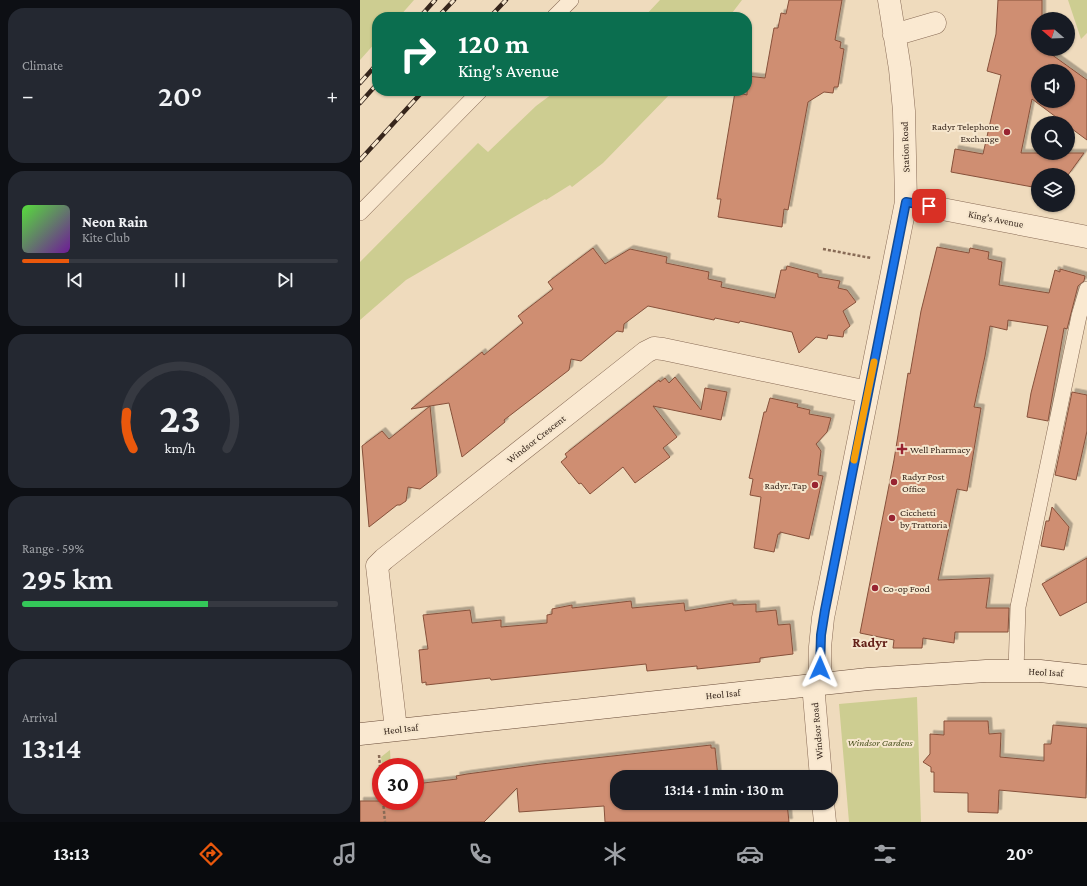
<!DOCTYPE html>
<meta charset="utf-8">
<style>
body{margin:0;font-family:"Crimson Pro",serif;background:#242831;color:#f1f3f6;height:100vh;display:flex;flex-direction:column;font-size:15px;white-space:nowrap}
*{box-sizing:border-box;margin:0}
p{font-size:13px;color:#9ea1a6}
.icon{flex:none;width:22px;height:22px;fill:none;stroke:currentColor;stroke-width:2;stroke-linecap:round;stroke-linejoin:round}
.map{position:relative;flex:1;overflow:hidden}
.drawer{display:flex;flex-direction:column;gap:8px;padding:8px;background:#0d0f14;width:360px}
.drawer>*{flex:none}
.top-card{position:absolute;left:12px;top:12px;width:380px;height:84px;border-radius:16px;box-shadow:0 1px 3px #0004;background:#0b6e4f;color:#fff;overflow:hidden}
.needle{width:26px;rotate:289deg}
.fabs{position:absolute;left:671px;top:12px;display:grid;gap:8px}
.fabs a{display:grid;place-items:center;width:44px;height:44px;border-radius:50%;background:#171b24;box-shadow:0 1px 3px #0004;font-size:20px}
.speed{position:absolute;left:12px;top:758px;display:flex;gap:8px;font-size:20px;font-weight:700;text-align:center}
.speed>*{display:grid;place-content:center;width:52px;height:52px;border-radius:50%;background:#171b24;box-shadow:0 1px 3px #0004;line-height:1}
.speed .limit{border:6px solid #d22;background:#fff;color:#111}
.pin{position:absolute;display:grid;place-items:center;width:34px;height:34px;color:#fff;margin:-17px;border-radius:8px;box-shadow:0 2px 6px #0006}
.me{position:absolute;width:44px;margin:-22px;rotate:1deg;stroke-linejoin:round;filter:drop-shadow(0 0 3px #0008)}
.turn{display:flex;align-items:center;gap:14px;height:84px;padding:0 20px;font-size:18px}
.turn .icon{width:52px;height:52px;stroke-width:2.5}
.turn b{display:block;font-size:28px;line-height:34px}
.big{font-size:30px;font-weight:600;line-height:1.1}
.drawer .tile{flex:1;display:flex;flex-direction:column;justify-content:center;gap:6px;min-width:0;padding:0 14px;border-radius:16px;background:#242831}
.drawer .dial{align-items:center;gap:0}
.dial svg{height:104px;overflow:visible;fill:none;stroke:#363941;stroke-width:7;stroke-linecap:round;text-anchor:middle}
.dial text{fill:#f1f3f6;stroke:none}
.song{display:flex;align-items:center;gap:12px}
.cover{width:48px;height:48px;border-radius:6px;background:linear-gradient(135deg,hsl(110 70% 55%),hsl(280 70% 35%))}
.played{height:4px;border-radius:2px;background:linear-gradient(90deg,#ea580c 15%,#363941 15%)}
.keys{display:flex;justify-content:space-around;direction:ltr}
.heat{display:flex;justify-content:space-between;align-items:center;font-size:22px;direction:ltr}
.charge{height:6px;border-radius:3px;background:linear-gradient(90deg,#34c759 59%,#363941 0)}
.trip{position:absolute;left:250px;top:770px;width:228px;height:40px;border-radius:16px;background:#171b24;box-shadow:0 1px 3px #0004;font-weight:600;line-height:40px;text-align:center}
.menu{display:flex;height:64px;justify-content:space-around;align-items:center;background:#090b0e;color:#9ea1a6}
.menu .icon{width:28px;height:28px}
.menu .selected{color:#ea580c}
.menu b{font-size:18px;color:#f1f3f6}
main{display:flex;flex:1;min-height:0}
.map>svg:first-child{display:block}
</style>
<main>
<section class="drawer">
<div class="tile"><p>Climate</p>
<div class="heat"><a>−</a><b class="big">20°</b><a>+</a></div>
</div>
<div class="tile">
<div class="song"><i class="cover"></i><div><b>Neon Rain</b><p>Kite Club</p></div></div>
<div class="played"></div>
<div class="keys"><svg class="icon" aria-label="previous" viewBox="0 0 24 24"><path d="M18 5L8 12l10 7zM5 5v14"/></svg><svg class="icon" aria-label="pause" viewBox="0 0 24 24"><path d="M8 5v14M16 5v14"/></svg><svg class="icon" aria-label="next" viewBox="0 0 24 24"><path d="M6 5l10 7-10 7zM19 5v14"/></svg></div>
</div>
<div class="tile dial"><svg viewBox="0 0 100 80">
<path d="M14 69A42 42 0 1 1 86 69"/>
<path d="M14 69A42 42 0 0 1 9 41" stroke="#ea580c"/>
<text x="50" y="56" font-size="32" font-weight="700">23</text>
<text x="50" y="72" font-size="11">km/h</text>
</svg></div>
<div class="tile"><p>Range · 59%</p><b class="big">295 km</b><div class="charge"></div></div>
<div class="tile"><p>Arrival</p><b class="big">13:14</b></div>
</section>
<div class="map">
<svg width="727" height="822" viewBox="0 0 727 822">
<defs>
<filter id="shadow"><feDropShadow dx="3.5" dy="-3.5" stdDeviation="0" flood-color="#0004"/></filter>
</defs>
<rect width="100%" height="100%" fill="#efdbbd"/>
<path fill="#cdcd91" d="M0,0H54L39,17H17V41L0,60Z
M300,0H382L369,17H284Z
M708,0H727V33L721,39Z
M196,91H313L243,163L212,187L210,185L186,200L185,199L46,280L0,320V262L118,143L128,152L176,106Z
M557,697L561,822H489L479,704Z
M30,750L31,767H22L21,757Z"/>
<path fill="#cf8e72" stroke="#87513b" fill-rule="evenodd" filter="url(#shadow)" d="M429,0H482L475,40L481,42L480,48L484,49L478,87H474L473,93L464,92L448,102L428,210L424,209L422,227L358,217L361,199H357L375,92L387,95V76L405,78L414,28H418L421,13L426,14Z
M638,0H682V19H678V49H684L727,80V140L708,126V123H704L672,99L661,153H724L708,175H678V188L591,172L595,149L623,154L641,75L627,71L636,34ZM678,71H708V101H678Z
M577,247L609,253L610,248L629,252L628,259L642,262L639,285L689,293L695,270L700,272V269L725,276L724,281L718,286L707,329L704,328L688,421L667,417L671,393L688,326L648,320L647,330L630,326L625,356L614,407L621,408L607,491L597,489L578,580L630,578L626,608H649L648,632H595L594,643L563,638L562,648H533L534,640L500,633L534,460L548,373L550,374L561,311Z
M233,248L245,264L270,249L307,257L306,263L349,272L348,279L362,282L361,287L415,298L421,270H426L427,266L458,274V277L480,281L478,288L487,290L496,302L483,311L490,326L484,331L483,337L468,335L467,339L456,337L439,353L432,332L380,321L379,323L355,318L354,320L288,306L264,324L263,332L257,331L221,361L211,359L209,370L144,420L145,422L102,457L89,403L70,406L77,476L60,489L48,487L46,501L40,505H37L9,527L2,446L22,431L29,439L70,406L51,409L122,352L124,355L163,323L158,316L193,289L188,282Z
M315,377L341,410L345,388L367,392L361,420L293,406L317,437L303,448L310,457L275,483L263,467L230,494L221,483L219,484L201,462L207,457L205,454L299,380L300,382L305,378L309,383Z
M712,392L727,395V431L716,480L695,475Z
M410,398L438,404L437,407L450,410L449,414L471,418L467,432L456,444L461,451L458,475L463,476L449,539L420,532V534H418L414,552L394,548L401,497L390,495L393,479L389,478L404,412H406Z
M692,507L709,527L704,550L681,546L686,521H689Z
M727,558V602L700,616L682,584Z
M271,601L272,608L324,603L325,611L373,603V605L396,604V612L416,610L418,625L430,624L433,654L400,658V662L337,669V666L287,671L286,664L131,680L130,678L66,685V682L62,683L59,650L68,649L63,615L110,610L112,623L141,620V627L187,623V615L192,614V609L212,605V608Z
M584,721H628L629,734L641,733L640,757L684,761V744H691L693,725L727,728L726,798L639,790L638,813L608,812V793L574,792V772H571V767L563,762L570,754V734L584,735Z
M351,745V748H355L358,777H257V803H427L429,822H245L244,806L159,812L157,788L124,822H0V801H55V784L97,779L96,776L107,774L181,764Z"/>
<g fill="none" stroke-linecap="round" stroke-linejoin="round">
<g stroke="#886b56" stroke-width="16">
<path id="service" d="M194,17L211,0
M0,213L120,91
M656,671L658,607L719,316L727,289"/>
</g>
<g stroke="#886b56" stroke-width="23">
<path id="minor" d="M534,35L575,23
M546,202L727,237
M460,683V647L463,618L546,202L544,111L540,69L529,0
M453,684L461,777
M36,729L17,566L24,559L286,352L294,348L303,349L508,392
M463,803L465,822"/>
</g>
<g stroke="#694c39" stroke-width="23">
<path id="secondary" d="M0,734L508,679L626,671H680L727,676"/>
</g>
<path stroke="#886b56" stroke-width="2.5" stroke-dasharray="3 2" stroke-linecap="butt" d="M463,249L511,258
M19,755L21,778
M23,801L25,822"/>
<use href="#service" stroke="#fae9d1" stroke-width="15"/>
<use href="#minor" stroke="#fae9d1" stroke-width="22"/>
<use href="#secondary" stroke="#fae9d1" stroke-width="22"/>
<g stroke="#36251b" stroke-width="4.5">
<path id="rail" d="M60,17L75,0
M78,17L94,0
M130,17L146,0
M0,83L17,64
M0,103L17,84
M0,160L63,91"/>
</g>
<use href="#rail" stroke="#f6e6cd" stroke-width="3" stroke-dasharray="9" stroke-linecap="butt"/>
</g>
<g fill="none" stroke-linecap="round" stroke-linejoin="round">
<g stroke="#114b97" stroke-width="10">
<path id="route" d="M460,668L461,635L465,610L546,202L569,206"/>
</g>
<use href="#route" stroke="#1a73e8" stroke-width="7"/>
<path stroke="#f59e0b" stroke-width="7" d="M494,460L514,362"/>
</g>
<g fill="#982432" stroke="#f6e6cd" stroke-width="1.5">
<circle cx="647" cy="132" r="4"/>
<path d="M540 443h4v4h4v4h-4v4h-4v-4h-4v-4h4z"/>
<circle cx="534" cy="482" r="4"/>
<circle cx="455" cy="485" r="4"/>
<circle cx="532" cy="518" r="4"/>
<circle cx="515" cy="588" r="4"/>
</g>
<g text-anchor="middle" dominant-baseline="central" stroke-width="4" stroke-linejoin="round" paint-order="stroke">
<g font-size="10" fill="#36251b" stroke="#f6e6cd" text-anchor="start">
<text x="639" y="126" text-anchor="end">Radyr Telephone<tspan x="639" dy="12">Exchange</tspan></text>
<text x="550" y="449">Well Pharmacy</text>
<text x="542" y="476">Radyr Post<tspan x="542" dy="12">Office</tspan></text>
<text x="447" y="485" text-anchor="end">Radyr. Tap</text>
<text x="540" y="512">Cicchetti<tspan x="540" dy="12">by Trattoria</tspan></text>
<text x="523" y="588">Co-op Food</text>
</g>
<g font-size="10" fill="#36251b" stroke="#f6e6cd">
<text transform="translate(545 147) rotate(-92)">Station Road</text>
<text transform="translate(636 219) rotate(11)">King's Avenue</text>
<text transform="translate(176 439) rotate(-38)">Windsor Crescent</text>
<text transform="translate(686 672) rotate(3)">Heol Isaf</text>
<text transform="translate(363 694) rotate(-6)">Heol Isaf</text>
<text transform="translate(41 729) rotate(-7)">Heol Isaf</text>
<text transform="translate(457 731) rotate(-95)">Windsor Road</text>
</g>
<g font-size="10" font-style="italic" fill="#4c5321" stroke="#f6e6cd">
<text x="520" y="742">Windsor Gardens</text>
</g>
<g font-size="14" font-weight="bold" fill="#642119" stroke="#f6e6cd">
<text x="510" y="642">Radyr</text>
</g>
</g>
</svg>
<div class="fabs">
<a><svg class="needle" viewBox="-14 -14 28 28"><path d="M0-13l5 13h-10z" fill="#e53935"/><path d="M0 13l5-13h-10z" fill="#9ea1a6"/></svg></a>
<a><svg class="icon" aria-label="sound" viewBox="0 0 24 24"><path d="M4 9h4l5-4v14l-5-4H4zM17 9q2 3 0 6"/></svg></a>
<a><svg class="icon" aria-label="search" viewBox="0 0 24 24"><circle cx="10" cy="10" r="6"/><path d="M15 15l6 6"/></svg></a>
<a><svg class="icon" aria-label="layers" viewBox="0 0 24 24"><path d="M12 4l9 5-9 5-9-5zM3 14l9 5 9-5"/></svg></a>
</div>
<div class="speed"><div class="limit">30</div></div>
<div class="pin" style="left:569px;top:206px;background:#d93025"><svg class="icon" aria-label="arrive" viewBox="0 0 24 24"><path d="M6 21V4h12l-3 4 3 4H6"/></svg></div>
<svg class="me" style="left:460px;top:668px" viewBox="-20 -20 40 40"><path d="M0-17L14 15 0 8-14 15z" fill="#1a73e8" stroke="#fff" stroke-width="4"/></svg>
<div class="trip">13:14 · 1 min · 130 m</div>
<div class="top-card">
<div class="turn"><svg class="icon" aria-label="right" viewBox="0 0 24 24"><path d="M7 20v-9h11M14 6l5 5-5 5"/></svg><div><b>120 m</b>King's Avenue</div></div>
</div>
</div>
</main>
<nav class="menu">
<b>13:13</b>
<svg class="icon selected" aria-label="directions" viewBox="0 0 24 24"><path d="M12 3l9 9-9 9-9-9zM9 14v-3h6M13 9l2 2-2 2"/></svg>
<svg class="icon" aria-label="music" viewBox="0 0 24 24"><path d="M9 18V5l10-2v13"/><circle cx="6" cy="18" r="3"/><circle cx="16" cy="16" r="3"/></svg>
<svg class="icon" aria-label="phone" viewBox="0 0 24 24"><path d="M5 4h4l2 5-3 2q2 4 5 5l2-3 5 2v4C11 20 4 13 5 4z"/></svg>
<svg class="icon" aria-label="climate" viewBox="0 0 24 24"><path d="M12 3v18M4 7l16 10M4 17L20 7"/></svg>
<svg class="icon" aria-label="car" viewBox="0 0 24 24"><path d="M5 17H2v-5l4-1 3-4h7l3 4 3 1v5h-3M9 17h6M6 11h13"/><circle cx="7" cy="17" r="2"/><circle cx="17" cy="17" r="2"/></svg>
<svg class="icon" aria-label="filters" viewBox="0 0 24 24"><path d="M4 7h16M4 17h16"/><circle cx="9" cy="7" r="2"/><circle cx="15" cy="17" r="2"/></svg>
<b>20°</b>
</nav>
